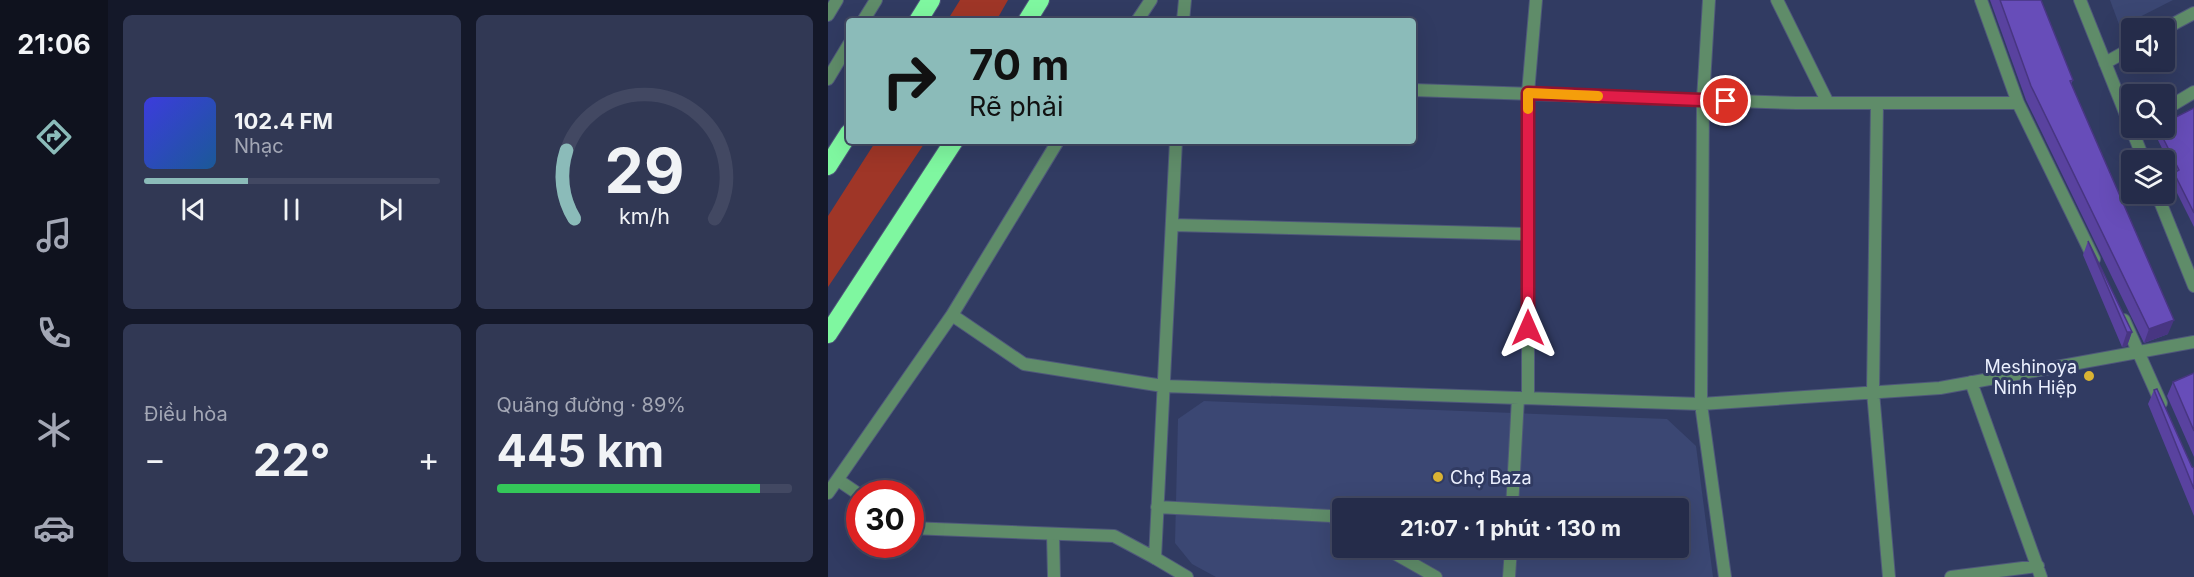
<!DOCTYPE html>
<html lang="vi">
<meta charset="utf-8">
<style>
body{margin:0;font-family:Inter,sans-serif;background:#313854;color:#f1f3f6;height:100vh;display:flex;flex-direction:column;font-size:22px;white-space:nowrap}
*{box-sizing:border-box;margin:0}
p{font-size:20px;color:#a3a7b5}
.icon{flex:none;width:33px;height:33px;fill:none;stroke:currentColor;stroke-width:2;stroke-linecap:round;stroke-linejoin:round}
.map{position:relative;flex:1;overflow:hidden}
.details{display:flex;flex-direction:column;gap:15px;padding:15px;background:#141829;width:720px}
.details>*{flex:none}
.hud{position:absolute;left:18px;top:18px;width:570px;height:126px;border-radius:6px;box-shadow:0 6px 24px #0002,0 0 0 2px #424862;background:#8bbbb9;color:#111;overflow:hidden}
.buttons{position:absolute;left:1293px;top:18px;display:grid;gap:12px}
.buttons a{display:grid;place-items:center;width:54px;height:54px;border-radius:6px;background:#252c4a;box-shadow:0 6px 24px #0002,0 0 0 2px #424862;font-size:30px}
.speed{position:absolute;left:18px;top:480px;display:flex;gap:12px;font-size:30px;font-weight:700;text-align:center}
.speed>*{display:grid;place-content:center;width:78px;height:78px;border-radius:50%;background:#252c4a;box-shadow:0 6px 24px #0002,0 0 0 2px #424862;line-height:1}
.speed .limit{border:9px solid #d22;background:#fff;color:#111}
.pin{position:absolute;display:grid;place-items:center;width:51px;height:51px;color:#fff;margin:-26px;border:3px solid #fff;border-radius:50%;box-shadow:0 2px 6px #0007}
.me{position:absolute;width:66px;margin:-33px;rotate:0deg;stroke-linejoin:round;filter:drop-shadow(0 0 4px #0008)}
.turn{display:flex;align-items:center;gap:21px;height:126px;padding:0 24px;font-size:27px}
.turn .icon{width:78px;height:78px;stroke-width:2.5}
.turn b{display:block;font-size:42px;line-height:51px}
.big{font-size:45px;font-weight:700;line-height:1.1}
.details .card{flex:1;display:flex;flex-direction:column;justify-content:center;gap:9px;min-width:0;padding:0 21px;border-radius:9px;background:#313854}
.details .dial{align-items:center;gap:0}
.dial svg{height:156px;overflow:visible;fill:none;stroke:#424862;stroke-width:7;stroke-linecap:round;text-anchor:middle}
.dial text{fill:#f1f3f6;stroke:none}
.song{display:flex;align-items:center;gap:18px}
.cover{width:72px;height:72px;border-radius:9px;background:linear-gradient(135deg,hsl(240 70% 55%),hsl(210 70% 35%))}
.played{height:6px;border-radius:3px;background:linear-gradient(90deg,#8bbbb9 35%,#424862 35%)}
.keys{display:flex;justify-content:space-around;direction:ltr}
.heat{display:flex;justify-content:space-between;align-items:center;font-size:33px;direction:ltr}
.charge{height:9px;border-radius:4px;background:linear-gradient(90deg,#34c759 89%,#424862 0)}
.details .tiles{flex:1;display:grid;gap:15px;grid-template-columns:repeat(2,1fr)}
.trip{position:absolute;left:504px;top:498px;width:357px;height:60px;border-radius:6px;background:#252c4a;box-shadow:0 6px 24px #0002,0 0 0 2px #424862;font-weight:700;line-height:60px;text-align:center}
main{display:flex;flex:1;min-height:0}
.tabs{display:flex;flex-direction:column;width:108px;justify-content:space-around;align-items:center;background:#0f121e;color:#a3a7b5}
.tabs .icon{width:42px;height:42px}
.tabs .current{color:#8bbbb9}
.tabs b{font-size:27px;color:#f1f3f6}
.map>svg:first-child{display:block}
</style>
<main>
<nav class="tabs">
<b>21:06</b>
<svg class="icon current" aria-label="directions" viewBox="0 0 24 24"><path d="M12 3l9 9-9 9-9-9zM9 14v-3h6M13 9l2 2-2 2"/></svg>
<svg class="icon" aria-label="music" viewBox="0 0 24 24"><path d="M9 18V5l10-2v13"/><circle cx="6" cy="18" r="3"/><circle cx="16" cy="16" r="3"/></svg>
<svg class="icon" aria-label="phone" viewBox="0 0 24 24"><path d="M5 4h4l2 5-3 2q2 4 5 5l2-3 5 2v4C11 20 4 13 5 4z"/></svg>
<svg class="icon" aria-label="climate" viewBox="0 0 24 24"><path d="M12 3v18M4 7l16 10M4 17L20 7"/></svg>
<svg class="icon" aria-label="car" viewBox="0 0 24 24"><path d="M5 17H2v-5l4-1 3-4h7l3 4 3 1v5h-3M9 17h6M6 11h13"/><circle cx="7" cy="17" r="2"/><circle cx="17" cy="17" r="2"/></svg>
</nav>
<section class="details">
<div class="tiles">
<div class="card">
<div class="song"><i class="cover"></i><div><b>102.4 FM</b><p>Nhạc</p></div></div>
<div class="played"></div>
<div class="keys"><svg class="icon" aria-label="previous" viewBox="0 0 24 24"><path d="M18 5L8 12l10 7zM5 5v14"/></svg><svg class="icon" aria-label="pause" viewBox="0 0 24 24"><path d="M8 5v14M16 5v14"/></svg><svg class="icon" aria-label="next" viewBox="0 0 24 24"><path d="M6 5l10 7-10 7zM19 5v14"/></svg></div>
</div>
<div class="card dial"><svg viewBox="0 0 100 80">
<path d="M14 69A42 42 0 1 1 86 69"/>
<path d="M14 69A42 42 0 0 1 10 34" stroke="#8bbbb9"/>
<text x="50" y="56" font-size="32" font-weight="700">29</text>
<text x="50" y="72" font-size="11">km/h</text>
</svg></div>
<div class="card"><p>Điều hòa</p>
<div class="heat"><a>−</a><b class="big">22°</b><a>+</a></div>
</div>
<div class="card"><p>Quãng đường · 89%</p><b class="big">445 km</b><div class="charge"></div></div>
</div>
</section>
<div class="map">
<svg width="1366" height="577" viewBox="0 0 1366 577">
<rect width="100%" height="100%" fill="#313b62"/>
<path fill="#3b4773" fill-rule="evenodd" d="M1282,0H1345L1292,27Z
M376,401L839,419L868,446L885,577H388L364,564L347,543L350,419ZM514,508H850V548H514Z"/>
<path fill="#9f3627" d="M132,0H180L168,21H119Z
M48,141H98L0,287V216Z"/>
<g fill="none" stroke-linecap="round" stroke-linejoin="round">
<g stroke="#4f587b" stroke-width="14">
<path id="lane" d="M225,534L226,577
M327,558L359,577"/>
</g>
<g stroke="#4f587b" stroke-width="14">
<path id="street" d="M881,0L875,100L873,404L897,577
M949,0L1000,103
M1153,0L1190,103L1266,259
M1252,0L1316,160
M0,15L9,0
M35,21L48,0
M309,21L323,0
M355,21L357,0
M1336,29L1366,13
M1277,63L1304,48
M0,79L21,44
M585,90L968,103H1190
M1049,103L1045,392L1061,577
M1346,104L1366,92
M1329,194L1366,286
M344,225L700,234
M124,315L196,364L335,386L873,404L1112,388L1366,342
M1296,320L1333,403
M1143,382L1213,577
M700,398V93L708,0
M10,480L32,495
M0,493L124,315L230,141
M329,507L503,516
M684,508L690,398
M514,517L503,516L514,523
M82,528L286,536L327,558L348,141
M557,548L608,577
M681,577L683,548
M1123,577L1210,566"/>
</g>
<g stroke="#4f587b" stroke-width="20">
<path id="highway" d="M90,21L103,0
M199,21L212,0
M0,166L21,133
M0,334L126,141"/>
</g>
<use href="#lane" stroke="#5f8c69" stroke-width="12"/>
<use href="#street" stroke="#5f8c69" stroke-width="12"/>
<use href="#highway" stroke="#7ff7a0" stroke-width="18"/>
</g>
<path fill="#59429f" d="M1162,0H1213L1245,80L1243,84L1340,334L1316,343L1198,100Z
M1366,108V227L1343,181L1346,173L1327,134L1329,128H1336Z
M1260,241L1304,332L1299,346L1294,347L1255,255Z
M1366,373V457L1339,396L1345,382Z
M1326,390L1364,467L1366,468V516L1320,404Z"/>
<path fill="#483682" d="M1346,320L1340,334L1316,343L1321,329Z
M1299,332H1304L1299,346L1294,347Z"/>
<path fill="#674db9" stroke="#483682" stroke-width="1.5" d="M1172,0H1213L1245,80L1242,81L1346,320L1321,329L1203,86Z
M1366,108V213L1346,173L1351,170L1330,128H1336V123Z
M1260,241L1304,332H1299Z
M1366,373V431L1345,382Z
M1329,389L1364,467L1366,468V489L1326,390Z"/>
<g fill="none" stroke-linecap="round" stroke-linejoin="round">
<g stroke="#92132f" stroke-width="15">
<path id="route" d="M700,328V93L898,101"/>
</g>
<use href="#route" stroke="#e11d48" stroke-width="10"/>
<path stroke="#f59e0b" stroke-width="10" d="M700,109V93L770,96"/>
</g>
<g fill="#dab333" stroke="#313b62" stroke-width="2">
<circle cx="1261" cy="376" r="6"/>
<circle cx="610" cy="477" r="6"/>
</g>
<g text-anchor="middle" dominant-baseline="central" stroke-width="6" stroke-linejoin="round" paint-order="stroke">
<g font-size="18" fill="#ebf0fe" stroke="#313b62" text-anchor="end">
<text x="1249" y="366">Meshinoya<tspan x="1249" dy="21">Ninh Hiệp</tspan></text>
<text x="622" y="477" text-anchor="start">Chợ Baza</text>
</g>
</g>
</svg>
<div class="buttons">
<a><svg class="icon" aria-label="sound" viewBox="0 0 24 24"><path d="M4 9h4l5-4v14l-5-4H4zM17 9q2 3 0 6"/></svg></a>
<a><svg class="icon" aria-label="search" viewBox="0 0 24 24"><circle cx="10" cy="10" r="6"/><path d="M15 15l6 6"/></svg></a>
<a><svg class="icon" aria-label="layers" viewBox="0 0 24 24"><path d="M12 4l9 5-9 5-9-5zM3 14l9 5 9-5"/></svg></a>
</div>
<div class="speed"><div class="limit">30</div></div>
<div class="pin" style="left:898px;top:101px;background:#d93025"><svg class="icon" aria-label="arrive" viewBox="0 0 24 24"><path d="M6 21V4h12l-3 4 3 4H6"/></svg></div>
<svg class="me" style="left:700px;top:328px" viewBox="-20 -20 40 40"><path d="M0-17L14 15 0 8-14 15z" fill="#e11d48" stroke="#fff" stroke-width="4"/></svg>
<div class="trip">21:07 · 1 phút · 130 m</div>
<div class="hud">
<div class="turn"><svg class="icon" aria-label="right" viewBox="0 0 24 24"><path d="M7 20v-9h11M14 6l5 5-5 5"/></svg><div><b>70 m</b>Rẽ phải</div></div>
</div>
</div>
</main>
